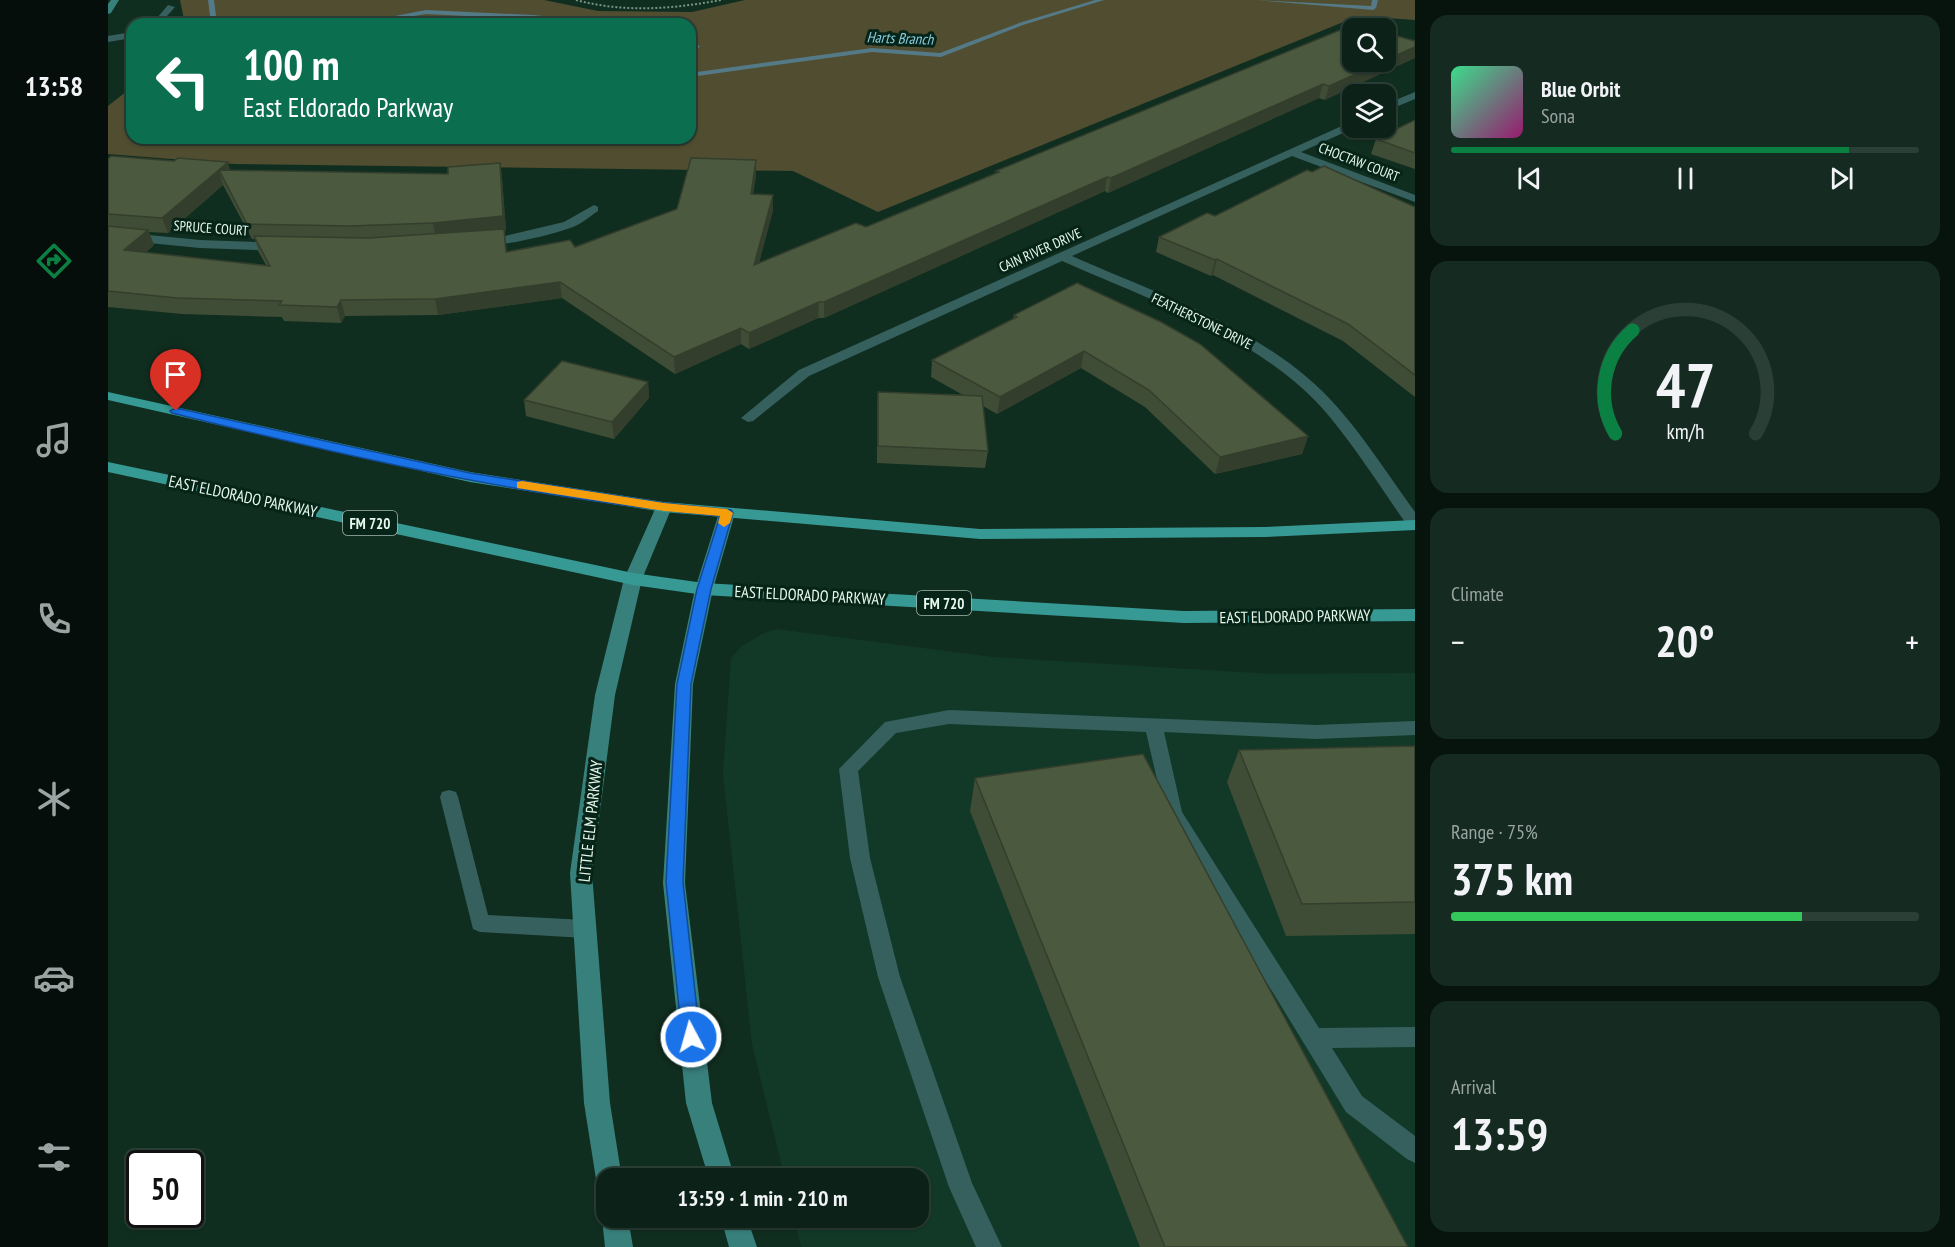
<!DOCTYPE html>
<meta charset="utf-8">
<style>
body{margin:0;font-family:"PT Sans Narrow",sans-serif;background:#152a21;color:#f1f3f6;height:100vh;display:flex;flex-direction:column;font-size:22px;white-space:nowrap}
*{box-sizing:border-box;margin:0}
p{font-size:20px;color:#9aa4a2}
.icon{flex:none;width:33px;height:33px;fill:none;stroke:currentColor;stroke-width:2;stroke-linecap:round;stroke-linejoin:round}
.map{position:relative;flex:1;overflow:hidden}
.drawer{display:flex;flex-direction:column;gap:15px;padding:15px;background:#07130d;width:540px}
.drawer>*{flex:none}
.hud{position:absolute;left:18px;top:18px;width:570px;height:126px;border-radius:18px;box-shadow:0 2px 4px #0004,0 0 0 2px #2c3f37;background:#0b6e4f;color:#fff;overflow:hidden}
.controls{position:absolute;left:1234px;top:18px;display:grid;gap:12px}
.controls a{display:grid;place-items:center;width:54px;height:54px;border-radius:12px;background:#0c2218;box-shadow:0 2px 4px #0004,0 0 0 2px #2c3f37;font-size:30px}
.speed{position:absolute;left:18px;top:1150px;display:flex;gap:12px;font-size:30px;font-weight:700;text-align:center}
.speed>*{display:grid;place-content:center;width:78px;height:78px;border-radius:50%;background:#0c2218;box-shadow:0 2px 4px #0004,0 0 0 2px #2c3f37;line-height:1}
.speed .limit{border:3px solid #111;border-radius:9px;background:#fff;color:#111}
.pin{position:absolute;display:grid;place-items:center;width:51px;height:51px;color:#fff;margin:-62px -26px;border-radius:50% 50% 50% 0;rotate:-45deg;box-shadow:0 0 6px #0007}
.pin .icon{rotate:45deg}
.me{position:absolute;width:66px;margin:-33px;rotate:354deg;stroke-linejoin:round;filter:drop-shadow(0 0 4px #0008)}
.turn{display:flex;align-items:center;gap:21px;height:126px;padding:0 18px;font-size:27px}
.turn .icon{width:78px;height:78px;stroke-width:2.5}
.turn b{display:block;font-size:42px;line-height:51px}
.big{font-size:45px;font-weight:800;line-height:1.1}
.drawer .tile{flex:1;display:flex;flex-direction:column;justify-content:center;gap:9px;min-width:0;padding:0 21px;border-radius:18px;background:#152a21}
.drawer .dial{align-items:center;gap:0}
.dial svg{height:156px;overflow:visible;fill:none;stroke:#2c3f37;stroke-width:7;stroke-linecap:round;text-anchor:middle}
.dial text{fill:#f1f3f6;stroke:none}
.song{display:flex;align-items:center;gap:18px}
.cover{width:72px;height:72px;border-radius:9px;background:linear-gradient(135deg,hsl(150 70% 55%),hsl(320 70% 35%))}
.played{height:6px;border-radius:3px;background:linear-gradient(90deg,#0b8043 85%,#2c3f37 85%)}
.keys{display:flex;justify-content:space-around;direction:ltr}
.heat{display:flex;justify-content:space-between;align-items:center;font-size:33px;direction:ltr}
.charge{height:9px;border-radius:4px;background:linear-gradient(90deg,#34c759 75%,#2c3f37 0)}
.trip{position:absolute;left:488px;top:1168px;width:333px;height:60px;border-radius:18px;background:#0c2218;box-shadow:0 2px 4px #0004,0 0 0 2px #2c3f37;font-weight:800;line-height:60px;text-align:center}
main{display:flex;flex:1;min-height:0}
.menu{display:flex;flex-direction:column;width:108px;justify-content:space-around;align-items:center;background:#050e0a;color:#9aa4a2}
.menu .icon{width:42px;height:42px}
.menu .on{color:#0b8043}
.menu b{font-size:27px;color:#f1f3f6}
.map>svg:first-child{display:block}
</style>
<main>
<nav class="menu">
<b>13:58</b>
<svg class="icon on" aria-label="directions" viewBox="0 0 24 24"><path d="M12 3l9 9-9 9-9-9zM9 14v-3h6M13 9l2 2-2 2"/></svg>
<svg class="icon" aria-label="music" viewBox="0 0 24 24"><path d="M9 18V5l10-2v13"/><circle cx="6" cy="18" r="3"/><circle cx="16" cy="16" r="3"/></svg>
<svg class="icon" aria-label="phone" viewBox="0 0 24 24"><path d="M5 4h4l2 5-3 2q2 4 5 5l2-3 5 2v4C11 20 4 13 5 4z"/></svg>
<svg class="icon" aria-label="climate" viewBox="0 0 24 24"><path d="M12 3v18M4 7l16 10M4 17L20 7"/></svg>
<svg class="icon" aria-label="car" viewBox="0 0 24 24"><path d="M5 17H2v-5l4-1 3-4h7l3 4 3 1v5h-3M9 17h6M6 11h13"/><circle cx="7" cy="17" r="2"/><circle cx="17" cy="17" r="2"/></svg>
<svg class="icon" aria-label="filters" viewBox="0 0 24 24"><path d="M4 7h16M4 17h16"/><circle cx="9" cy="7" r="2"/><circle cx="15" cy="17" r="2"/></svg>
</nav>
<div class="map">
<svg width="1307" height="1247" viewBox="0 0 1307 1247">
<rect width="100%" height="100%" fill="#102e20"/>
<path fill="#123927" d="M668,629L885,657L1164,674L1307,673V1247H693L686,1218H810V1179H677L644,1044L615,773L623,658L633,647L654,634Z"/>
<path fill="#514d30" d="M72,0H436L490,11L584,12L637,0H1307V20L1250,16L770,212L685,171L127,164L0,154V106L24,87V138H582V24H77Z"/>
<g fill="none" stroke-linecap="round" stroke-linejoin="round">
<path fill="#557a87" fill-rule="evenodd" d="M100,0H106L109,24H103Z
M987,0H996L915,25L833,57L764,52L582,77V73L764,48L832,53L911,23Z
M1147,0L1263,6L1264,0H1270L1268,8L1265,10Z
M318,10L425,15L512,24L318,14L258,24H245Z
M582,41L592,46L582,59V52L585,47L582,45Z"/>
<path stroke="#7b9286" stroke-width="2" stroke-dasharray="2 2" stroke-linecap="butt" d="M468,0C517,13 564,9 613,0"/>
<path fill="#36605e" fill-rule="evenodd" d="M60,5L67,7L52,24H44Z
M24,32V38L0,42V36Z
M841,710L1208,725L1307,721V735L1208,739L1056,732L1074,812L1211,1028L1307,1027V1047L1224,1048L1254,1096L1307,1136V1163L1299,1159L1238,1112L1058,818L1038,732L841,724L788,733L750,771L762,858L792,977L864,1183L894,1247H868L841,1187L770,977L742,858L731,769L777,722Z
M341,790L348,792L350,797L380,915L477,920L484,923L487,929L484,935L477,938L372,932L365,929L332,797L334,792Z"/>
<path fill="#36605e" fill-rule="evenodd" d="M1307,92V99L1278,111V104Z
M1245,121L1246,128L1193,152L1307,195V202L1184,156L964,256C1056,297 1164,331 1231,409C1259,441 1282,478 1307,512V529L1301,528C1275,491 1250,451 1221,416C1156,338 1044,301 954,261L701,376L645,421L640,422L633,418L691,370Z
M486,205L490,207V211C481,217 472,225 462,228C446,234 378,252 367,242L373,238L393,237L456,222Z
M0,231L92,240L172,243L178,247L172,251L92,248L0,239Z"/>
<path fill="#38807c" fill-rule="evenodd" d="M3,0H11L3,13L0,14V4Z
M556,502L564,507L534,579L507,695L484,873L502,1103L514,1179H498V1191L492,1188L488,1179L476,1103L462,873L487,695L516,579L548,507Z
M619,508L627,513L605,589L585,684L577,883L604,1103L627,1179H601L578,1103L555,883L567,684L587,589L611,513Z
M497,1208L498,1218H520L525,1247H497L494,1218Z
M613,1218H639L649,1247H621Z"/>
<path fill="#379994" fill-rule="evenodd" d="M0,392L362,472L556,502L872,529L1156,527L1307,520V530L1156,537L872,539L556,512L362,482L0,400Z
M0,462L525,573L596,583L1076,611L1307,609V621L1076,623L596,595L525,585L0,472Z"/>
</g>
<path fill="#404d36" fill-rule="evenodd" d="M1247,24L1217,100L1211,98L1000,193L997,191L716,318H710L641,349L633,344L567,374L454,298L330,315L237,316L233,323L176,321L174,317L74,314L0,307V159L122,170L340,174L392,163L394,178L398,231H396L399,252L467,247L569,209L648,175L645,194L665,210L651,263L758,227L888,173V171ZM115,185L144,239H147L150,251L158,265L37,253L46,245L41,232L60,233Z
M1307,120V169L1263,154L1268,139Z
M1307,207V397L1235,341L1105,275L1103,276L1048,252L1051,237L1107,216Z
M906,315L1200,436L1194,454L1107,474L1037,407L973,368L889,414L875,406L880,451L877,468L769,463V408L770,392L855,395L823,377L824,360L905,319Z
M540,382L541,398L506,439L418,416L416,400Z
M1307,746V934L1178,936L1119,782L1131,750Z
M867,778L1300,1247H1032L862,811Z"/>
<path fill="#343e2c" d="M1307,47V58L1217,100L1221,86L1275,62H1278V60Z
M1215,84L1211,98L1000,193L1003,178Z
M648,160V175L643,209V194Z
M120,162L124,177L111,170Z
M392,163L394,178L398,231H396L400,268L328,239L325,223Z
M111,170L115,185L60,233L54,218Z
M999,177L997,191L716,318V302Z
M665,195V210L646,281V265Z
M40,230L46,245L22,266L16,250Z
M1109,259L1105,275L1103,276L1107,260Z
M452,282L454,298L330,315L327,299Z
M233,300L237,316L233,323L229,307Z
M711,302L710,318L641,349V333Z
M633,328V344L567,374L566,357Z
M976,351L973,368L889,414L892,397Z
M540,382L541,398L506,439L504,422Z
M1200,436L1194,454L1107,474L1112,457Z"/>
<path fill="#4b593f" stroke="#343e2c" stroke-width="1.5" d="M1247,24L1264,28H1245V62H1275L1221,86L1215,84L1003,178L999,177L716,302H711L641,333L633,328L566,357L452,282L327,299L233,300L229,307L171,305L174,301L69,298L0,291V226L40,230L16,250L162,266L146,236L260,238L396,229L398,252L462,240L467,247L569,209L583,158L648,160L643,194L665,195L646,265L748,223L758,227L891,172L888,171Z
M1278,33L1307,41V47L1278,60Z
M1307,120V153L1268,139Z
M3,156L66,161L70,158L120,162L111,170L340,174V167L392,163L395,216L325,223L242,226L139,224L111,170L54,218L0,214V159Z
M1216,166L1307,207V375L1240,324L1109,259L1107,260L1051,237L1099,213L1107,216L1199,170L1204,172Z
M969,283L1053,322L1092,344L1200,436L1112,457L1041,390L976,351L892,397L824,360L909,317L906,315Z
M454,361L540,382L504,422L416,400Z
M770,392L874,396L880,451L770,446Z
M1307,746V902L1194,904L1131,750Z
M1035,754L1300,1247H1057L867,778Z"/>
<path fill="#1a73e8" stroke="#114b97" stroke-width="1.5" d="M68,408L362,473L556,503L623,510L625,513L603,589L583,684L575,882L592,1037L590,1043L583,1046L577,1043L574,1037L558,882L569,684L589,589L612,516C427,499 244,458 64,413L62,411Z"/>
<path fill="#f59e0b" d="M414,481L556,503L619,509L625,513L622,523L616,527L610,523L612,516L556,511L409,488V482Z"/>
<g text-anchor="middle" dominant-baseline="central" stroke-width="6" stroke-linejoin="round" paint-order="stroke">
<g font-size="14" fill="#e7f8ee" stroke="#062417">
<text transform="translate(1251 162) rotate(21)">CHOCTAW COURT</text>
<text transform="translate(103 228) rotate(4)">SPRUCE COURT</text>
<text transform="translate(932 250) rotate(-24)">CAIN RIVER DRIVE</text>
<text transform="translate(1094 321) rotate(26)">FEATHERSTONE DRIVE</text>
</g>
<g font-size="15" font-style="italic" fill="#8acfe5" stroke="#062417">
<text transform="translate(792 38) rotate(2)">Harts Branch</text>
</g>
<g fill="#062417" stroke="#a4b8ae" stroke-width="1.5">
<rect x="235" y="511" width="54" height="24" rx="4.5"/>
<rect x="809" y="591" width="54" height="24" rx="4.5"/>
</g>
<g font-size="15" font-weight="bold" fill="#e7f8ee">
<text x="262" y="523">FM 720</text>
<text x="836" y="603">FM 720</text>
</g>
<g font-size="16" fill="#e7f8ee" stroke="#062417">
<text transform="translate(135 496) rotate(12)">EAST ELDORADO PARKWAY</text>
<text transform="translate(702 595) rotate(3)">EAST ELDORADO PARKWAY</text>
<text transform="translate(1187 616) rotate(-1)">EAST ELDORADO PARKWAY</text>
<text transform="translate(482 821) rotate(-84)">LITTLE ELM PARKWAY</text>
</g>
</g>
</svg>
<div class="controls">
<a><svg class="icon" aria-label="search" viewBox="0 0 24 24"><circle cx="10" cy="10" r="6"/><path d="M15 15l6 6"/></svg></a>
<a><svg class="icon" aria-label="layers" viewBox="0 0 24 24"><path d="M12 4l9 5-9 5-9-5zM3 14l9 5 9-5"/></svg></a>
</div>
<div class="speed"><div class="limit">50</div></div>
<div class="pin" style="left:68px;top:411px;background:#d93025"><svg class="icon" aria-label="arrive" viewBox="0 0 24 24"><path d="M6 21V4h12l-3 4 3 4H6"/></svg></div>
<svg class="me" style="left:583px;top:1037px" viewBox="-20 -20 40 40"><circle r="17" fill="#1a73e8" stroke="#fff" stroke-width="3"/><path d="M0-11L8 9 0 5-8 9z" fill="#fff"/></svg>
<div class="trip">13:59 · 1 min · 210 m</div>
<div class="hud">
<div class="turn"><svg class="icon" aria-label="left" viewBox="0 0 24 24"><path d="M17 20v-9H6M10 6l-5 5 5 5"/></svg><div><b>100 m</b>East Eldorado Parkway</div></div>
</div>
</div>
<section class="drawer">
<div class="tile">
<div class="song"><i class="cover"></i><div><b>Blue Orbit</b><p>Sona</p></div></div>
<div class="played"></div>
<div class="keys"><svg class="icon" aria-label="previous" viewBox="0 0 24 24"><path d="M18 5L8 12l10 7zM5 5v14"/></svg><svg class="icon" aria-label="pause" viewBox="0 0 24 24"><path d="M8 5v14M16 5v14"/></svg><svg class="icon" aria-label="next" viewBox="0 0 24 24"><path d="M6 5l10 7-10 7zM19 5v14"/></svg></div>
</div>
<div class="tile dial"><svg viewBox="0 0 100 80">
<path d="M14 69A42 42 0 1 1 86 69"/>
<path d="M14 69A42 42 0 0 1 23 16" stroke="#0b8043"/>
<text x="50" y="56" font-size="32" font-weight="700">47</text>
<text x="50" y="72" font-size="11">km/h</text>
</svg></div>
<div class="tile"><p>Climate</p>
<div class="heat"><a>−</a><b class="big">20°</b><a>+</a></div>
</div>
<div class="tile"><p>Range · 75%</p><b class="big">375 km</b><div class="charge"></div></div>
<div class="tile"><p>Arrival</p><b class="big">13:59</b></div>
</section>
</main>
